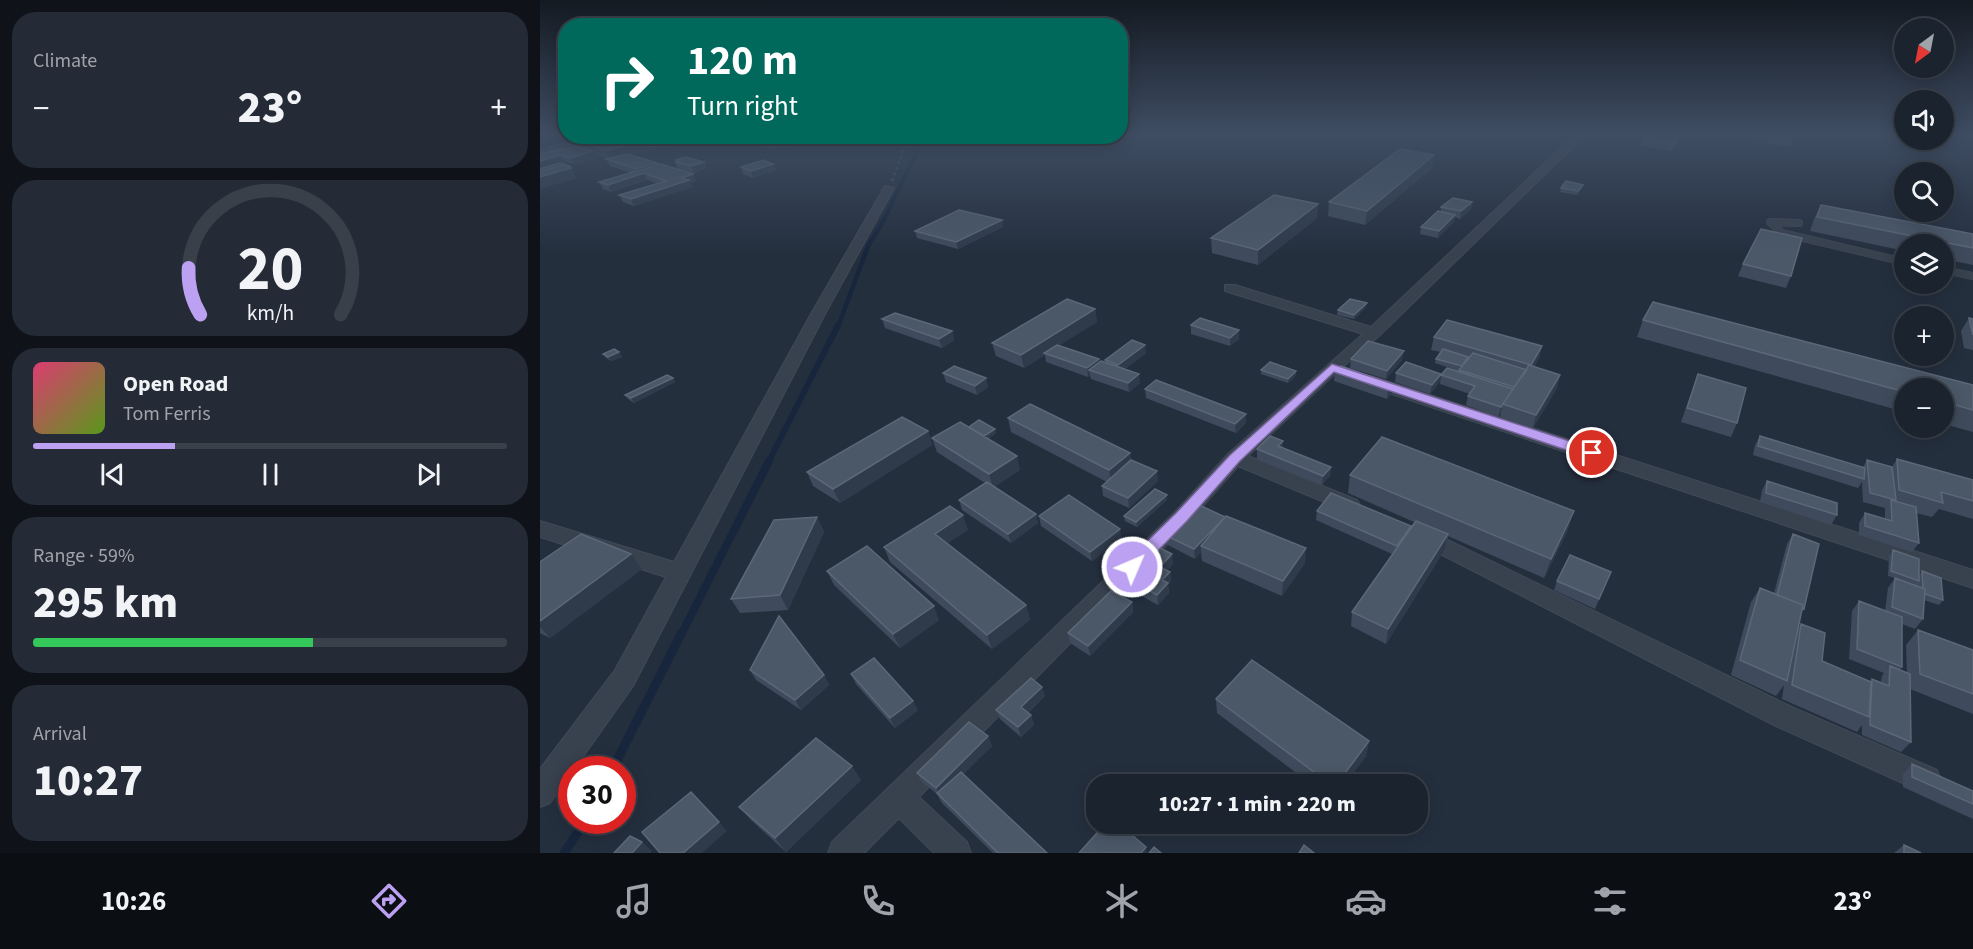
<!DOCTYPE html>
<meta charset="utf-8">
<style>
body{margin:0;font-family:"Source Sans 3",sans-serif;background:#242b36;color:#f1f3f6;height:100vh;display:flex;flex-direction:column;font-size:22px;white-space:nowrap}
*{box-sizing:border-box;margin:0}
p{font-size:20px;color:#a0a4aa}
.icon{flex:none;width:33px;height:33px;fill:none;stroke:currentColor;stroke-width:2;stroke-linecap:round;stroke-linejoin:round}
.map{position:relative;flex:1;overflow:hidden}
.sheet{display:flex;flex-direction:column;gap:12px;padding:12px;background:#0f1319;width:540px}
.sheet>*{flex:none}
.top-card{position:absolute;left:18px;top:18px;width:570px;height:126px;border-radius:24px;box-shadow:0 3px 15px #0003,0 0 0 2px #39404a;background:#00695c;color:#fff;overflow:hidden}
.needle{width:39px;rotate:212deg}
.fabs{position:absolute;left:1354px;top:18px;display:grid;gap:12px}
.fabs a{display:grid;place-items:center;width:60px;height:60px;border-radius:50%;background:#1b232e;box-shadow:0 3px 15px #0003,0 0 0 2px #39404a;font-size:30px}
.speed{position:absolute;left:18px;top:756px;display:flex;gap:12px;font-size:30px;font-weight:700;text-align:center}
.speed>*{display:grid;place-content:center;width:78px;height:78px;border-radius:50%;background:#1b232e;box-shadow:0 3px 15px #0003,0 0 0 2px #39404a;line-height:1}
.speed .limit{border:9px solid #d22;background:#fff;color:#111}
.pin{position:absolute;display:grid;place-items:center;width:51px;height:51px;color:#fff;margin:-26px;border:3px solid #fff;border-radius:50%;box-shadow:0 2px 6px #0007}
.me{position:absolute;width:66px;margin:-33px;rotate:45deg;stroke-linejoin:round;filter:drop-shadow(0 0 4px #0008)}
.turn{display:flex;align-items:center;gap:21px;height:126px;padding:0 30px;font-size:27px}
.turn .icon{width:78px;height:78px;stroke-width:2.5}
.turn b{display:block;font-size:42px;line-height:51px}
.big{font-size:45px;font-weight:800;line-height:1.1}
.sheet .widget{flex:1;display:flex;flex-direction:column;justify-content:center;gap:9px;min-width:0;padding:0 21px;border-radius:24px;background:#242b36}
.sheet .dial{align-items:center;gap:0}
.dial svg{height:156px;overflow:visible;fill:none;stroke:#39404a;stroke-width:7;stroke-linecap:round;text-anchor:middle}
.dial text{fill:#f1f3f6;stroke:none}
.song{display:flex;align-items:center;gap:18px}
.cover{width:72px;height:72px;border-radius:9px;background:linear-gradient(135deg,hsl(340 70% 55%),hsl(90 70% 35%))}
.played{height:6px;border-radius:3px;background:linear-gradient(90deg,#bca0f2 30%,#39404a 30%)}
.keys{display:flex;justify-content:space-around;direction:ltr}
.heat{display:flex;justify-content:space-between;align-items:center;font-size:33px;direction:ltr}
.charge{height:9px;border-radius:4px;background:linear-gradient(90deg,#34c759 59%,#39404a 0)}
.trip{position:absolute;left:546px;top:774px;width:342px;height:60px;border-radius:24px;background:#1b232e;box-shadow:0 3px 15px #0003,0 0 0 2px #39404a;font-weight:800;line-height:60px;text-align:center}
.tab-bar{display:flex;height:96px;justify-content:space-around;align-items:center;background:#0b0e12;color:#a0a4aa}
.tab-bar .icon{width:42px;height:42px}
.tab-bar .active{color:#bca0f2}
.tab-bar b{font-size:27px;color:#f1f3f6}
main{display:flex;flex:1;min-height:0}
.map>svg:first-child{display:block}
</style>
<main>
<section class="sheet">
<div class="widget"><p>Climate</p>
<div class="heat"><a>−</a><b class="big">23°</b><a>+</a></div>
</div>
<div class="widget dial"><svg viewBox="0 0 100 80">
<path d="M14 69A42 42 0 1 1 86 69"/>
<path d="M14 69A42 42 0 0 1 8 45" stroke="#bca0f2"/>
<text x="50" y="56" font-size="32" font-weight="700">20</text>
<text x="50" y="72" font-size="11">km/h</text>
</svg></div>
<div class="widget">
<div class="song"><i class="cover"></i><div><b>Open Road</b><p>Tom Ferris</p></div></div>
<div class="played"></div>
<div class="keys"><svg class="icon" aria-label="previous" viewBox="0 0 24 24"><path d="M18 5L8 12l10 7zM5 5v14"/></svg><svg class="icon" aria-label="pause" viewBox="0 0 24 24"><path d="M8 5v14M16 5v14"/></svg><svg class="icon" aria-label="next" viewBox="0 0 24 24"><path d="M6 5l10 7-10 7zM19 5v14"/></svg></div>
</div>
<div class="widget"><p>Range · 59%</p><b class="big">295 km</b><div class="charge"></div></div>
<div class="widget"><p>Arrival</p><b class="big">10:27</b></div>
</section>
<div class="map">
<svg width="1433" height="853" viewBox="0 0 1433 853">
<rect width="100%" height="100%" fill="#242f3e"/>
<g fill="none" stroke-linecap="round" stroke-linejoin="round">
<path stroke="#17263c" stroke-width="4" d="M344,219L385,136"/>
<path stroke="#17263c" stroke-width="4.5" d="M298,327L328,246L345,218"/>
<path stroke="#17263c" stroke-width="6" d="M228,463L298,325"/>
<path stroke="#17263c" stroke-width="8" d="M141,635L229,461"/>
<path stroke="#17263c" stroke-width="9" d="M72,770L141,634
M24,853L46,820"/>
<g stroke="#414a57" stroke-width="8">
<path id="lane" d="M1259,223L1230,222L1242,233L1365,262
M1404,270L1433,276"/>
</g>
<g stroke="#414a57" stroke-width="2">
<path id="street" d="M1036,134H1046L839,336L798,371L708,456L817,500L820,505L817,510H803L698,466L649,522L379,797L427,842L431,853H394L359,818L324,853H288L292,842L635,512L688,454L823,334L685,291V285H695L831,327Z
M53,136H70L0,156V150Z
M345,186L354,188L285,314L93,686L10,803L0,807V769L75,670L126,577L0,537V521L134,562L271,314Z
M831,376L1433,570V588L825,385L823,381L825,377Z
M885,529L1254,708L1397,770L1401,780L1397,790L1387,794L1236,726L877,542L874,537L877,532Z"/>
</g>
<path stroke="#3f5557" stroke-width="2" stroke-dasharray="3 3" stroke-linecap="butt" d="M352,181L369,136"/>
<use href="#lane" stroke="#38414e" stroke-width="7"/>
<use href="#street" fill="#38414e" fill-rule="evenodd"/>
</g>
<path fill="#3f4b5c" d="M1205,134H1244L1254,136L1250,147L1203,139Z
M103,136H126L127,139L122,140L128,142L130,145L113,150L109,149L110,150L91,155L118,165L153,174L156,181L150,183L152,187L94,206L83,202L79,195L117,183L107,180L71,192L63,189L59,182L91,173L70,166L66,159H67L56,155L57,158L33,164L0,154L44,148L41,142L105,140L106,142L110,140L104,139Z
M157,136H274V138L238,150L196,139V138L180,143Z
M1141,138L1132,151L1100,146L1102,140Z
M894,155L892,168L825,225L788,216L789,202Z
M136,160L167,168L154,173L138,169L135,162H137Z
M233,164L236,170L213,178L203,174L201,167Z
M1043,185L1042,188L1037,195L1020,192L1021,188Z
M932,202L931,209L920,219L915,217L914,222L898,238L880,234L881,227L901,212V207Z
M1281,205L1433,234V265L1404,259V244H1365V251L1270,231L1274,219Z
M777,218L718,265L672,253L671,238Z
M462,220L463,227L418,249L377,238L375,231Z
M1203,264L1251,276L1246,288L1198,276Z
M826,307L814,319L797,315L798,310Z
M555,309L557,322L519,345L559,359V362H565V360L606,353L585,369L600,383L589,392L551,379L550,375L548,377L506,362L505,355L484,368L456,356L452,343Z
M1429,318L1433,319V350L1424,348L1421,331Z
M342,319L412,331L414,340L402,348L345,328Z
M1103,320L1433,385V432L1404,424V388H1365V412L1097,337Z
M651,325L699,330V339L690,346L651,334Z
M894,337L1002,346L999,358L994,367L1020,375L1017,388L993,428L960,417L961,412L958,417L926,405L928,396L930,394L900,384L901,375L919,372V371L895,363L896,359L901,352L891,350Z
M79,352L82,357L71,361L66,358L63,354Z
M811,359L862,360L846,379L810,368Z
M801,366L852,393L847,399L794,381L795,372Z
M721,370L756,371V375L748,383L721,374Z
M403,373L446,378L448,387L437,395L406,382Z
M856,373L901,374L899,383L890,394L855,382Z
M1158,374L1197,423L1191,437L1141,422Z
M133,378L135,382L94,403L88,399L85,395Z
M605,389L706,423L696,433L606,398Z
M468,418L591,460L618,481L589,508L563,496L562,486L567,482L471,432Z
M429,427L456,433L448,439L480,470L454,487L496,514L498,523L471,543L422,510L419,500L445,483L397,452L392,438Z
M388,431L392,445L300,503L273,486L267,472Z
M1220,436L1323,467L1327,460L1352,467L1357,459L1433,480V519L1399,509L1392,517L1376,513L1379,543L1372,552L1319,535V523L1325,513L1345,519V508L1323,502L1322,482L1318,488L1213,455L1215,445Z
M743,441V448L791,467L790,476L782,485L717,459V449Z
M810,475L1028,530L1004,578L908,536L905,549L846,644L811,626L812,612L852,554L776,520L777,511L870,528L874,522L808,493Z
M1227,481L1297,515L1291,525L1220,502L1222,490Z
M627,495V500L597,527L585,521L584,516Z
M499,516L582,539L552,561L501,526Z
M277,517L284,532L248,610L200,613L191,599Z
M428,530L407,543L486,605L490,620L452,649L350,562L344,547Z
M1253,534L1264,609L1261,613L1258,629L1261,624L1282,661L1330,681L1332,679L1341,682L1342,676L1344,673L1309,659L1312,611L1319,601L1345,611L1348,588L1355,578L1348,576L1349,555L1353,550L1379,575L1382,571L1403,600L1399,605L1384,600L1383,619L1375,629L1362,624V667L1360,670L1367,673L1366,645L1378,630L1433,650V714L1370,689L1371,742L1361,752L1322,735V725L1317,732L1242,699L1244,685L1236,696L1191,675L1211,602L1220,588L1234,593L1247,544Z
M625,535L765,563L742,596L662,561L661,552L655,559L626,544Z
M91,554L102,569L10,638L0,633V562Z
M633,564L627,570L630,572L631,581L628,584L629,593L618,605L585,587L584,577Z
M287,571L399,620L360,648L294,585Z
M1071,572L1055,609L1014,590L1017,581Z
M592,602L593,612L550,656L530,643L528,633Z
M210,670L284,675L289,685L261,710L216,680Z
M311,674L378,710L355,728L316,684Z
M505,696L488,713L491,715L494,725L481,737L460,719L456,710Z
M676,699L829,741L826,756L805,784H771L677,713Z
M448,736L452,746L423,774L508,853H453L402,803L397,794L382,782L377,773Z
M1372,764L1433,791V819L1363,787V774Z
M321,780L246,852L211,820L199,807Z
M1364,845L1381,853H1354Z"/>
<path fill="#2f3b4b" d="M1141,134V138L1132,151L1134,145Z
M123,136H126L127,139L116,142L114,139Z
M177,136H195L196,138L180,143Z
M246,136H274V138L238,150L234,140Z
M105,140L110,150L71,160L66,151Z
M128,142L130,145L113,150L112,147Z
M53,151L57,158L33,164L30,158Z
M21,155L25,162L0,169V161Z
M894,155L892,168L825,225L827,211Z
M164,162L167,168L154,173L151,166Z
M117,163L120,170L104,173L107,180L71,192L68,185L99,175L96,169Z
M233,164L236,170L213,178L211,171Z
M30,166L37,178L0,189V177Z
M153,174L156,181L150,183L152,187L94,206L91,199L141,178Z
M932,202L931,209L920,219L921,211Z
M778,204L777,218L718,265V250Z
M915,215L914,222L898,238L899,231Z
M462,220L463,227L418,249L416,242Z
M827,303L826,307L814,319V315Z
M555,309L557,322L506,354L504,353L505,355L484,368L481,355Z
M699,330V339L690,346V338Z
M412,331L414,340L402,348L399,339Z
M605,345L606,353L579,373L578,365Z
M1002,346L999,358L987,378L991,365Z
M864,351L862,360L846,379L847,371Z
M79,352L82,357L71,361L68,357Z
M559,359L560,368L549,370L550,375L548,377L547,368Z
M756,371V375L748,383V379Z
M599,374L600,383L589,392L588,383Z
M901,374L899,383L890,394L892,385Z
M1020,375L1017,388L993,428L996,415Z
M133,378L135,382L94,403L91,398Z
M446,378L448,387L437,395L435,386Z
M853,384L852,393L847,399L848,390Z
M973,389L963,404L961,412L958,417L961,407Z
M706,414V423L696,433L695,424Z
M455,429L456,433L443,442L442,437Z
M388,431L392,445L300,503L293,489Z
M743,441V450L738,446Z
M590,453L592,467L571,484L569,470Z
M477,456L480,470L453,488L449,474Z
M791,467L790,476L782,485L783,476Z
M617,471L618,481L589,508L588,498Z
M627,495V500L597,527L596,522Z
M1034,511L1028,530L1004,578L1011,559Z
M496,514L498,523L471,543L468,534Z
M423,515L428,530L400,548L395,534Z
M277,517L284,532L248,610L240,595Z
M685,517L661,546V552L655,559L654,549Z
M580,529L582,539L552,561L550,552Z
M908,534L905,549L846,644L848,629Z
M766,548L765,563L742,596L743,581Z
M91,554L102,569L10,638L0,627V621Z
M632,554L633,564L621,576L620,567Z
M630,572L631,581L628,584L629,593L618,605L617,595L622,580Z
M592,602L593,612L550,656L548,646Z
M486,605L490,620L452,649L447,635Z
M394,606L399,620L360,648L353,634Z
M284,675L289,685L261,710L255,700Z
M502,687L505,696L484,716L481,707Z
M373,701L378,710L355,728L350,718Z
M491,715L494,725L481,737L478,727Z
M448,736L452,746L401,797L396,788Z
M829,741L826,756L805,784H797Z
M312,766L321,780L246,852L235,838Z
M179,822L187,831L162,853H143Z
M102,842L112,851L110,853H92Z
M606,847L607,853H601Z"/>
<path fill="#4b5868" stroke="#5c6777" stroke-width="1.5" d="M1106,134H1141L1134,145L1102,140Z
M1212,134H1244L1254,136L1252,140Z
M64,136H93L105,140L66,151L41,142Z
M106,136H123L114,139Z
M219,136H246L234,140Z
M117,139L128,142L112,147L108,146L106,142Z
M36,146L53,151L30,158L21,155L0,161V154Z
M860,149L894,155L827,211L789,202Z
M87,154L117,163L96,169L66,159Z
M145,157L164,162L151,166L135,162L140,161L136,160Z
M223,160L233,164L211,171L201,167Z
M20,163L30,166L28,167L23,165L0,172V169Z
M121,164L153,174L141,178L149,180L91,199L79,195L126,181L104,173L68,185L59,182Z
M23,165L31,168L0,177V172Z
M1026,181L1043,185L1038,191L1021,188Z
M734,195L778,204L718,250L671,238Z
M913,198L932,202L921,211L901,207Z
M1281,205L1433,234V248L1277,217Z
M419,210L462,220L416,242L375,231Z
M898,211L915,215L899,231L881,227Z
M1221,229L1262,238L1251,276L1203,264Z
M527,299L555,309L481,355L452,343Z
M810,299L827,303L814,315L798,310Z
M1113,302L1433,385V410L1404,402V388H1365V392L1103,320Z
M355,313L412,331L399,339L342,319Z
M660,318L699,330L690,338L651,325Z
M1429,318L1433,319V335Z
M907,320L1002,346L991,365L894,337Z
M592,340L605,345L578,365L565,360Z
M828,341L864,351L847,371L811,359Z
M517,345L559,359L547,368L504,353Z
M74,349L79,352L68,357L63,354Z
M903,349L928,357L922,366L896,359Z
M933,353L987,370L974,387L919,370Z
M561,361L599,374L588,383L549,370Z
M730,362L756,371L748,379L721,370Z
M866,362L901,374L892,385L856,373Z
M989,365L1020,375L996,415L963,404Z
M414,366L446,378L435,386L403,373Z
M801,366L853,384L848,390L795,372Z
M907,368L973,389L961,407L928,396L935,386L901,375Z
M1158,374L1206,388L1197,423L1147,408Z
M127,375L133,378L91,398L85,395Z
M616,380L706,414L695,424L605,389Z
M490,404L590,453L569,470L468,418Z
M362,417L388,431L293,489L267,472Z
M439,420L455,429L444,436L429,427Z
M420,422L477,456L449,474L392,438Z
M730,436L743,441L738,446L791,467L783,476L717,449Z
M1220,436L1325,468L1324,479L1218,446Z
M842,437L1034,511L1011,559L810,475Z
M1357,459L1433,480V501L1401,492L1403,503L1359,490Z
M591,460L617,471L588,498L562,486Z
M1327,460L1352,467L1356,500L1330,493Z
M1227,481L1297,503V515L1226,493Z
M447,482L496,514L468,534L419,500Z
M615,489L627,495L596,522L584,516Z
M791,493L871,526L857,546L777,511Z
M529,495L580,529L550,552L499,516Z
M1351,500L1376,507L1379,543L1325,526V513L1352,521Z
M657,504L685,517L654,549L625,535Z
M410,506L423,515L395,534L486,605L447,635L344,547Z
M686,516L766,548L743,581L661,546Z
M277,517L240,595L191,599L234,520Z
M876,521L908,534L848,629L812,612Z
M41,534L91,554L0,621V562Z
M1253,534L1279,544L1264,609L1262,608L1263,605L1237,595Z
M327,546L394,606L353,634L287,571Z
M616,546L632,554L620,567L630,572L622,580L628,583L617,595L584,577Z
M1353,550L1379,559V581L1351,571Z
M1030,555L1071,572L1059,599L1017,581Z
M1382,571L1401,578L1403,600L1385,594V589L1383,588Z
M1355,578L1385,589L1383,619L1352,607Z
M1220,588L1263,605L1247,681L1200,660Z
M571,591L592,602L548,646L528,633Z
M1319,601L1362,617V667L1317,649Z
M239,616L284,675L255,700L210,670Z
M1261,624L1285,633L1282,661L1331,682L1329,717L1252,685Z
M1378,630L1433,650V694L1380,674Z
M334,658L373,701L350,718L311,674Z
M712,660L829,741L797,784H790L676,699Z
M1350,666L1370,674L1371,742L1330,725L1332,679L1349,686Z
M491,678L502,687L481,707L491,715L478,727L456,710Z
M429,722L448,736L396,788L377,773Z
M276,738L312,766L235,838L199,807Z
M1372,764L1433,791V804L1372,777Z
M421,772L507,853H458L397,793Z
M151,792L179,822L143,853H120L102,832Z
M565,824H579L606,847L601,853H539Z
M90,836L102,842L92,853H74Z
M764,845L774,853H759Z
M1364,845L1381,853H1364Z
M614,847L621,853H609Z"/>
<linearGradient id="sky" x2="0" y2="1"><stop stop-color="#141a22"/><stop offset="0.53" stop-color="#3f4d63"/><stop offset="1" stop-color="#3f4d63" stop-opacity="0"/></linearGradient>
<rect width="1433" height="253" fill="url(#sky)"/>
<path fill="#bca0f2" stroke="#7a689d" stroke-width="1.5" d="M792,364L1057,450L1059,453L1052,458L1047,457L794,372L700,461L647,521L598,571H586L583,567L586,562L636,513L690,455Z"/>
</svg>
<div class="fabs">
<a><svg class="needle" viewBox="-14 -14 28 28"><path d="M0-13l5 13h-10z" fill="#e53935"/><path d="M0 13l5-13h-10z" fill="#a0a4aa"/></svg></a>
<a><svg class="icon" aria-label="sound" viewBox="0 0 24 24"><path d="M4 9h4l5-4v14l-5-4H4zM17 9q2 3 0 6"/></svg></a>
<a><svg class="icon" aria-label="search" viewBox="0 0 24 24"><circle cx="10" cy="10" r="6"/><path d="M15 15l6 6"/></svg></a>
<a><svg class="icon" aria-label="layers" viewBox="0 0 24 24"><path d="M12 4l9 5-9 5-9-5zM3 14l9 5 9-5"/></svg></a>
<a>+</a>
<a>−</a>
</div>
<div class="speed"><div class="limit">30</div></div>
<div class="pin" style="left:1052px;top:453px;background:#d93025"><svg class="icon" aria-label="arrive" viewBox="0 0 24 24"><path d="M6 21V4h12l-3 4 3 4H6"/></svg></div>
<svg class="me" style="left:592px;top:567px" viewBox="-20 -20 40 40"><circle r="17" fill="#bca0f2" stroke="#fff" stroke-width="3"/><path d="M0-11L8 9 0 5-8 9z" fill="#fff"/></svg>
<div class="trip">10:27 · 1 min · 220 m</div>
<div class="top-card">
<div class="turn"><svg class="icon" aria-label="right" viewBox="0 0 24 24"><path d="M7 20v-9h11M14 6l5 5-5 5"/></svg><div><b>120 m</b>Turn right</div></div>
</div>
</div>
</main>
<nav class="tab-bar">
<b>10:26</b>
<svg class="icon active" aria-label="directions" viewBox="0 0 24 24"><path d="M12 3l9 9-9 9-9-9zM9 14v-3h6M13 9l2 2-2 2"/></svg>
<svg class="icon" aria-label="music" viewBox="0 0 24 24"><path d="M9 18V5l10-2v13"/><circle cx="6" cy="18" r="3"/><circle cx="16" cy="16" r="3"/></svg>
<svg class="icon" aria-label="phone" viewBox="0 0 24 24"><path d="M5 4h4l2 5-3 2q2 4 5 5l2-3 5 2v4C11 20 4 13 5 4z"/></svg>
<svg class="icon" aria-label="climate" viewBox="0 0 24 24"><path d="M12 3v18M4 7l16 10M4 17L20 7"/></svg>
<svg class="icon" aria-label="car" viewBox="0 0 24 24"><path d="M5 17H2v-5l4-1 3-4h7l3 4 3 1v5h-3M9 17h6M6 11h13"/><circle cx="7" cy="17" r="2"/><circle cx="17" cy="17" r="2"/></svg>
<svg class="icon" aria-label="filters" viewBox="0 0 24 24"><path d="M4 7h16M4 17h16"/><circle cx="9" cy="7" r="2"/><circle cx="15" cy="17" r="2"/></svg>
<b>23°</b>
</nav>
